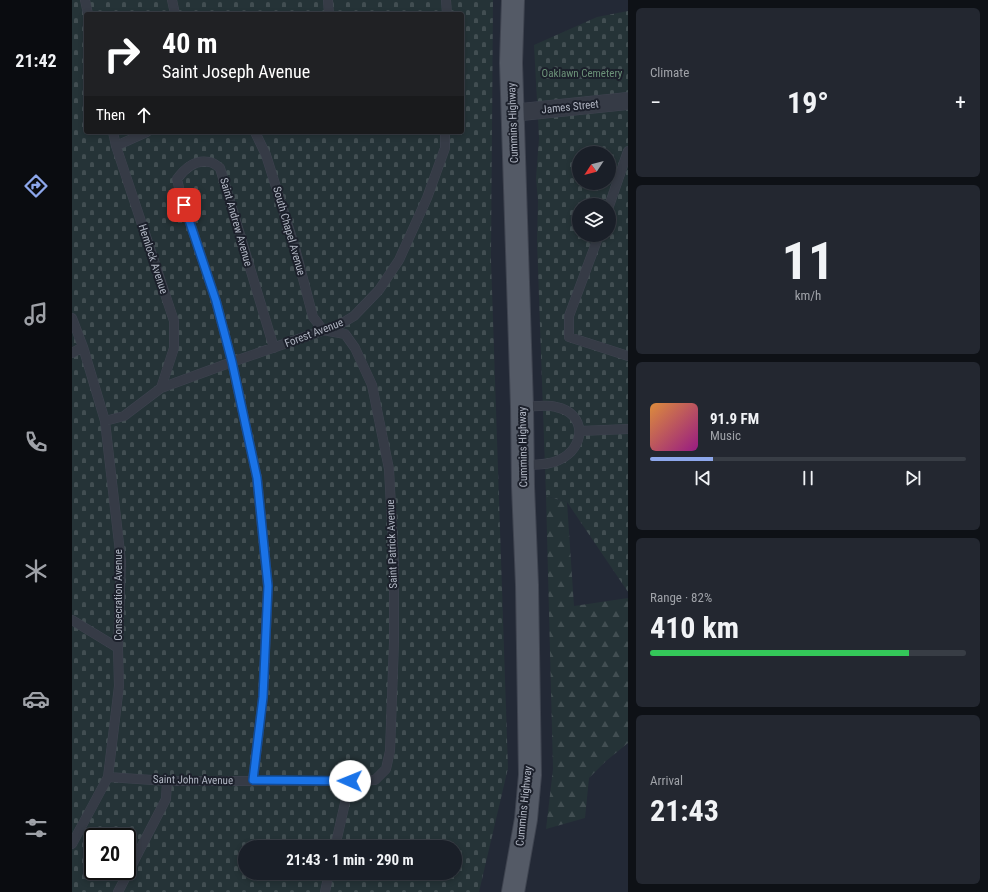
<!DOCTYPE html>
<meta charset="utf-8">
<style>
body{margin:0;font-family:"Roboto Condensed",sans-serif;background:#232730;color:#f1f3f6;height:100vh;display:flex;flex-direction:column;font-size:15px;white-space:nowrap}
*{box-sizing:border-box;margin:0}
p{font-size:13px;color:#9fa2a8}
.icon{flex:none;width:22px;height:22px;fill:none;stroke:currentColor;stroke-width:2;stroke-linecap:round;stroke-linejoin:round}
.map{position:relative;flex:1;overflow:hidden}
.details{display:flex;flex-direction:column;gap:8px;padding:8px;background:#0e1116;width:360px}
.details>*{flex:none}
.top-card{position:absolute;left:12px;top:12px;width:380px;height:122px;border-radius:4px;box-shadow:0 2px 6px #0003,0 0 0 1px #383d45;background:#202124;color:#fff;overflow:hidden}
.needle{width:26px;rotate:234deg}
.fabs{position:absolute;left:500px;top:146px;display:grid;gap:8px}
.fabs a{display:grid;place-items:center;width:44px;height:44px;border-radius:50%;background:#1a1f28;box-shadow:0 2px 6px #0003,0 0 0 1px #383d45;font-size:20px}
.speed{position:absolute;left:12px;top:828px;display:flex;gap:8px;font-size:20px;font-weight:700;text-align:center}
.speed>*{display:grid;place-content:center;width:52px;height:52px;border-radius:50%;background:#1a1f28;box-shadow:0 2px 6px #0003,0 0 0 1px #383d45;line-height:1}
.speed .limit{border:2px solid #111;border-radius:6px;background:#fff;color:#111}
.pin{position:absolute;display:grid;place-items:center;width:34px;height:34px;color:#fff;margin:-17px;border-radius:8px;box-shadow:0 2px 6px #0006}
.me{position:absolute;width:44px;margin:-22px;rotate:271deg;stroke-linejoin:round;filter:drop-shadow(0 0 3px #0008)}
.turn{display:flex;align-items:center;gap:14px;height:84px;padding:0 12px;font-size:18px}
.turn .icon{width:52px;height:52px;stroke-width:2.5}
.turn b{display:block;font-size:28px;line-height:34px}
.then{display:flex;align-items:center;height:38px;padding:0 12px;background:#0003;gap:8px;font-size:15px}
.big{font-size:30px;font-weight:700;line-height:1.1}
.details .widget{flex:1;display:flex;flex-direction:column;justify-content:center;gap:6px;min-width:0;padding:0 14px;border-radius:6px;background:#232730}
.details .dial{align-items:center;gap:0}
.dial b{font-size:52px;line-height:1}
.song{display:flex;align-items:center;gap:12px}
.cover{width:48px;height:48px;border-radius:6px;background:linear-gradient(135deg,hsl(30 70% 55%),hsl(310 70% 35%))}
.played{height:4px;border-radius:2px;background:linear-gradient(90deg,#8da7eb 20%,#383d45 20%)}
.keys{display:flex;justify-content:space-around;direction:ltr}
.heat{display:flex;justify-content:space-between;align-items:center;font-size:22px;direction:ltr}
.charge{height:6px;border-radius:3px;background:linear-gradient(90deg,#34c759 82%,#383d45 0)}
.trip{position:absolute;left:166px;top:840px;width:224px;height:40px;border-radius:20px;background:#1a1f28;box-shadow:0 2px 6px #0003,0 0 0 1px #383d45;font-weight:700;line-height:40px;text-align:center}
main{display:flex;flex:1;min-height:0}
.tabs{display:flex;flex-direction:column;width:72px;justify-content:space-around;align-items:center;background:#0a0c10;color:#9fa2a8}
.tabs .icon{width:28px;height:28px}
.tabs .current{color:#8da7eb}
.tabs b{font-size:18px;color:#f1f3f6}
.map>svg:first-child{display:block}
</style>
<main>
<nav class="tabs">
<b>21:42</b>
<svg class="icon current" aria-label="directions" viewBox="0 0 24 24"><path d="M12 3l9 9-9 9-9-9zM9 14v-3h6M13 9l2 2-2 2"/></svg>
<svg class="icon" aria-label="music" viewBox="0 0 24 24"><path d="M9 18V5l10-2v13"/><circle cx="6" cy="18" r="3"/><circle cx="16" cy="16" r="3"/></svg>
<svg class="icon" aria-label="phone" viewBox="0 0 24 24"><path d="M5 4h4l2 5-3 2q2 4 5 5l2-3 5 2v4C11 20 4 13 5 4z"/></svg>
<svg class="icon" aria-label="climate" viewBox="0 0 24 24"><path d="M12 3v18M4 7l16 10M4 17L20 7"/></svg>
<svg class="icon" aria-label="car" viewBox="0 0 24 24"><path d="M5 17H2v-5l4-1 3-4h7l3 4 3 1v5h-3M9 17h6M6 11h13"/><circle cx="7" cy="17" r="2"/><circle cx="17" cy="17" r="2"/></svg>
<svg class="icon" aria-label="filters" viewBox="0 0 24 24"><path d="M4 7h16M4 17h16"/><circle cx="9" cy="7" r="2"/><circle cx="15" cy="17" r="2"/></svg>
</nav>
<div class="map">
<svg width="556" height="892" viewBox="0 0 556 892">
<defs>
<pattern id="forest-firs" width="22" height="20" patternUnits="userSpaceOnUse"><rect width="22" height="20" fill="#253337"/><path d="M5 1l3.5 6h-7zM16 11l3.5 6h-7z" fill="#424e52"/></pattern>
<pattern id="cemetery-stones" width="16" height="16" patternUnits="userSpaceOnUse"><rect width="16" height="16" fill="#253337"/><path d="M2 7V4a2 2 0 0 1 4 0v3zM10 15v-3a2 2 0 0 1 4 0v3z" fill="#424e52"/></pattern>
</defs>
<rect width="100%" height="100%" fill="#232936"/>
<path fill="url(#forest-firs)" d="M474,496L495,502L502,606L556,598V743L534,761L517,778L513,818L474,829L481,769Z"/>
<path fill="url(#cemetery-stones)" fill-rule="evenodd" d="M0,0H421L419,260L436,768L407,892H0ZM14,14H390V132H14ZM21,837H55V871H21ZM173,847H383V873H173Z
M556,11V592L495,502L474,496L465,241L466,201L464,178L467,138L462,45L525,17ZM507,153H537V183H507ZM507,205H537V235H507Z"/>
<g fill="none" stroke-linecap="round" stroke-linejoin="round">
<g stroke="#3f4450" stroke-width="10">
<path id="service" d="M13,0L16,14
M100,0L103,14
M256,0L257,14
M374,0L375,14
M41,132L44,146L102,321V348L89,388
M183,132L194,155L223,248L241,317L251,330
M44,146L75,132
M537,206L556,151
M527,235L497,316V337L556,356
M0,318L11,347L33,421L49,561L46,648L47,686L36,777L0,844
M0,353L11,347
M450,407C461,407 474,404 484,407C515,413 514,448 487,460C477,465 462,465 451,465
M33,421L52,416L89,388L160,362L267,325L282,316L307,290L327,260L355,198L373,148V132
M508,431L556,429
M0,620L46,648
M36,777L95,781H278L303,780L314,769L318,751L322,642V564L317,469L300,385L283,348L273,334L251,330
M181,780L191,697L196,586L185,478L160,362L144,301L108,192L105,179C113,168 123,159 137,162C141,162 145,166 148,168L202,348
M263,847L278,781
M46,892L94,799L95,781
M253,892L257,873"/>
</g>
<g stroke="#3f4450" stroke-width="18">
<path id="minor" d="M440,113L556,101"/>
</g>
<g stroke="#3f4450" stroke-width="24">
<path id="primary" d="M441,892L454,819L458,775L455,585L451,486L450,407L439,63L441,0"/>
</g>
<use href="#service" stroke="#363b46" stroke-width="9"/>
<use href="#minor" stroke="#363b46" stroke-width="17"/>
<use href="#primary" stroke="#545a66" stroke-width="22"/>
</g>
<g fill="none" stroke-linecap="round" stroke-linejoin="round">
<g stroke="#114b97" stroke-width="10">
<path id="route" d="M112,205L144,301L160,362L185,478L196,586L191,697L181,780L278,781"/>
</g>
<use href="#route" stroke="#1a73e8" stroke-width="7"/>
</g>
<g text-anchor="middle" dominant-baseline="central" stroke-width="4" stroke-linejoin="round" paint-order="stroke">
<g font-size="11" fill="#6b9178" stroke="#1c202b">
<text x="510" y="73">Oaklawn Cemetery</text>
</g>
<g font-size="11" fill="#b1b6c3" stroke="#1c202b">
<text transform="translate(498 107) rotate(-6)">James Street</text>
<text transform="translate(441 123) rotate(-92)">Cummins Highway</text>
<text transform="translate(164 222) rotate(74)">Saint Andrew Avenue</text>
<text transform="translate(217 231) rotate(74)">South Chapel Avenue</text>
<text transform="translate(81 259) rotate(72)">Hemlock Avenue</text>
<text transform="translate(242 333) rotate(-21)">Forest Avenue</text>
<text transform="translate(451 447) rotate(-91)">Cummins Highway</text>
<text transform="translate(320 544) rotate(-92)">Saint Patrick Avenue</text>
<text transform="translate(46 595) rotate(-90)">Consecration Avenue</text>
<text transform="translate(121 780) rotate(1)">Saint John Avenue</text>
<text transform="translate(452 806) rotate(-84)">Cummins Highway</text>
</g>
</g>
</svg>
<div class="fabs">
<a><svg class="needle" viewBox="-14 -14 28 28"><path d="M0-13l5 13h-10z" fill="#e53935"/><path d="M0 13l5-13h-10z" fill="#9fa2a8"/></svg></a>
<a><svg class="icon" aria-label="layers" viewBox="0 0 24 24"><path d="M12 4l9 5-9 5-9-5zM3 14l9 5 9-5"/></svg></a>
</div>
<div class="speed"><div class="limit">20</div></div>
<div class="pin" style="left:112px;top:205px;background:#d93025"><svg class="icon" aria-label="arrive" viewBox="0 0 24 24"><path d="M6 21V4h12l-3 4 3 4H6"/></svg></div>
<svg class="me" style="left:278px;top:781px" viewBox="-20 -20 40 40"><circle r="19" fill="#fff"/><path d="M0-13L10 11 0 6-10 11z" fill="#1a73e8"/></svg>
<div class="trip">21:43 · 1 min · 290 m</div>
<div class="top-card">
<div class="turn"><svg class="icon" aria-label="right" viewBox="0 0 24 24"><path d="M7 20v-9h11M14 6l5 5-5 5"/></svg><div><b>40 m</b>Saint Joseph Avenue</div></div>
<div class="then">Then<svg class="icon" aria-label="ahead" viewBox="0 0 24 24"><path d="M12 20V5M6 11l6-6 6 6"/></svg></div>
</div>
</div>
<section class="details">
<div class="widget"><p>Climate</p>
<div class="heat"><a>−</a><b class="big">19°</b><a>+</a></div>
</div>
<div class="widget dial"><b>11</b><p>km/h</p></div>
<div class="widget">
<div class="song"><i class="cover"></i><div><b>91.9 FM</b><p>Music</p></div></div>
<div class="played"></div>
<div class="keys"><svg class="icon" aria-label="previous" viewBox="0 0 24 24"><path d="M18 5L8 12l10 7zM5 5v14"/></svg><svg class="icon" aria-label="pause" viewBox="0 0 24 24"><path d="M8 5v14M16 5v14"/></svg><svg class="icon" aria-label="next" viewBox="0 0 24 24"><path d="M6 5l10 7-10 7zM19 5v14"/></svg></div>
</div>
<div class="widget"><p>Range · 82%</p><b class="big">410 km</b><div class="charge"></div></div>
<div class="widget"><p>Arrival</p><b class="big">21:43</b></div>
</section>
</main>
